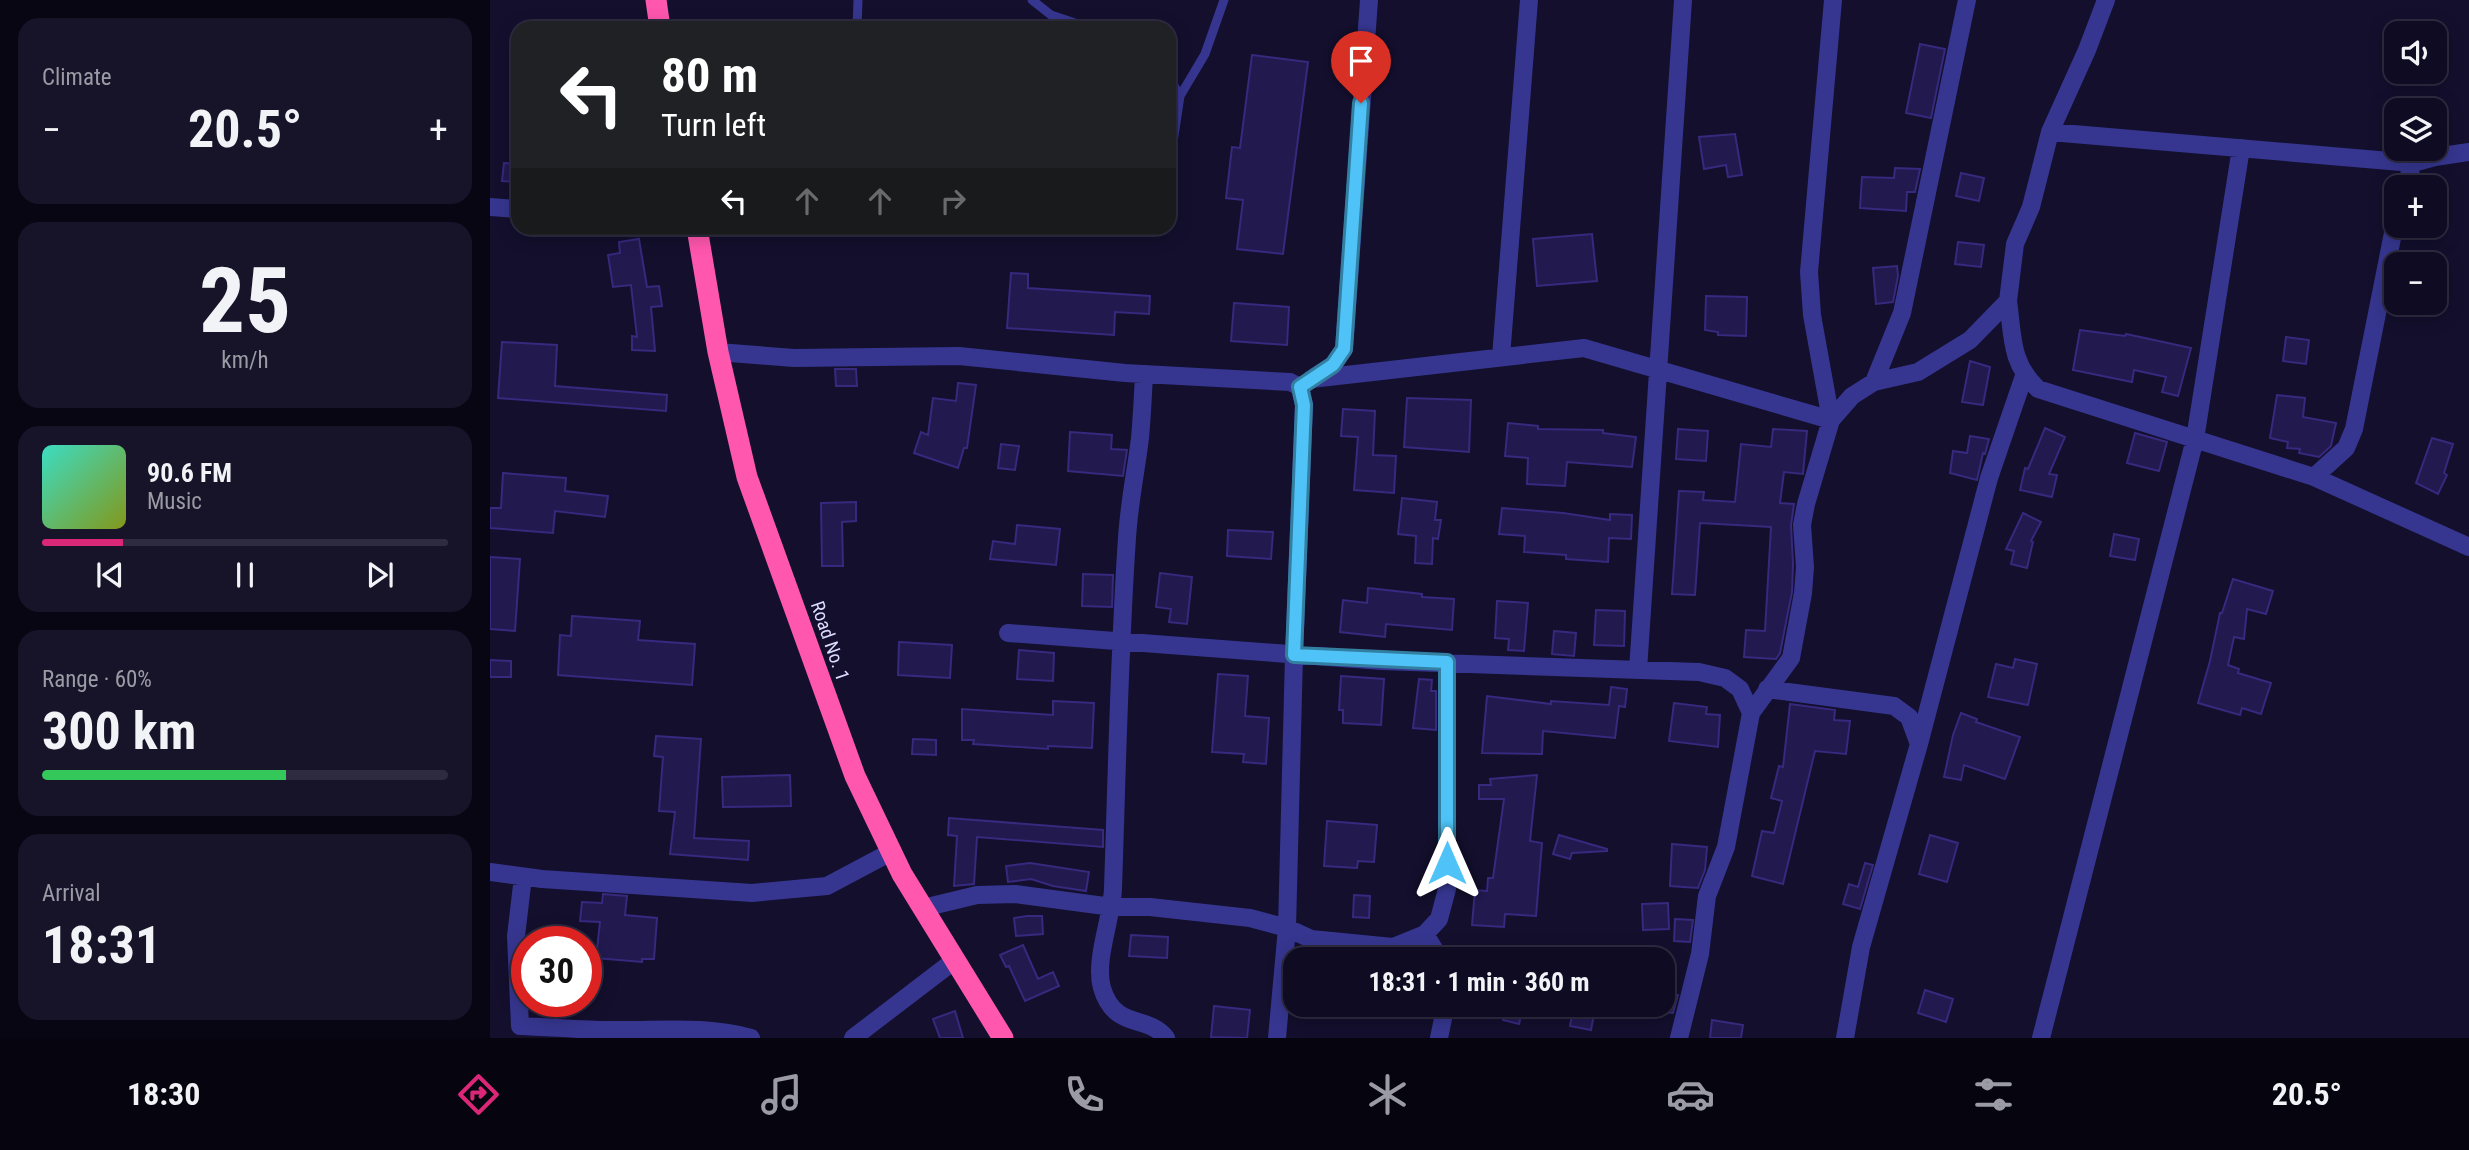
<!DOCTYPE html>
<meta charset="utf-8">
<style>
body{margin:0;font-family:"Roboto Condensed",sans-serif;background:#17142a;color:#f1f3f6;height:100vh;display:flex;flex-direction:column;font-size:26px;white-space:nowrap}
*{box-sizing:border-box;margin:0}
p{font-size:23px;color:#9b9ba5}
.icon{flex:none;width:38px;height:38px;fill:none;stroke:currentColor;stroke-width:2;stroke-linecap:round;stroke-linejoin:round}
.map{position:relative;flex:1;overflow:hidden}
.sheet{display:flex;flex-direction:column;gap:18px;padding:18px;background:#080613;width:490px}
.sheet>*{flex:none}
.banner{position:absolute;left:21px;top:21px;width:665px;height:214px;border-radius:21px;box-shadow:0 4px 18px #0003,0 0 0 2px #2e2b40;background:#202124;color:#fff;overflow:hidden}
.buttons{position:absolute;left:1894px;top:21px;display:grid;gap:14px}
.buttons a{display:grid;place-items:center;width:63px;height:63px;border-radius:14px;background:#0e0b22;box-shadow:0 4px 18px #0003,0 0 0 2px #2e2b40;font-size:35px}
.speed{position:absolute;left:21px;top:926px;display:flex;gap:14px;font-size:35px;font-weight:700;text-align:center}
.speed>*{display:grid;place-content:center;width:91px;height:91px;border-radius:50%;background:#0e0b22;box-shadow:0 4px 18px #0003,0 0 0 2px #2e2b40;line-height:1}
.speed .limit{border:10px solid #d22;background:#fff;color:#111}
.pin{position:absolute;display:grid;place-items:center;width:60px;height:60px;color:#fff;margin:-72px -30px;border-radius:50% 50% 50% 0;rotate:-45deg;box-shadow:0 0 7px #0007}
.pin .icon{rotate:45deg}
.me{position:absolute;width:77px;margin:-38px;rotate:0deg;stroke-linejoin:round;filter:drop-shadow(0 0 5px #0008)}
.turn{display:flex;align-items:center;gap:24px;height:147px;padding:0 35px;font-size:32px}
.turn .icon{width:91px;height:91px;stroke-width:2.5}
.turn b{display:block;font-size:49px;line-height:60px}
.lanes{display:flex;align-items:center;height:66px;padding:0 35px;background:#0003;justify-content:center;gap:35px;direction:ltr}
.lanes .off{opacity:.35}
.big{font-size:52px;font-weight:700;line-height:1.1}
.sheet .tile{flex:1;display:flex;flex-direction:column;justify-content:center;gap:10px;min-width:0;padding:0 24px;border-radius:21px;background:#17142a}
.sheet .dial{align-items:center;gap:0}
.dial b{font-size:91px;line-height:1}
.song{display:flex;align-items:center;gap:21px}
.cover{width:84px;height:84px;border-radius:10px;background:linear-gradient(135deg,hsl(170 70% 55%),hsl(70 70% 35%))}
.played{height:7px;border-radius:4px;background:linear-gradient(90deg,#db2777 20%,#2e2b40 20%)}
.keys{display:flex;justify-content:space-around;direction:ltr}
.heat{display:flex;justify-content:space-between;align-items:center;font-size:38px;direction:ltr}
.charge{height:10px;border-radius:5px;background:linear-gradient(90deg,#34c759 60%,#2e2b40 0)}
.trip{position:absolute;left:793px;top:947px;width:392px;height:70px;border-radius:21px;background:#0e0b22;box-shadow:0 4px 18px #0003,0 0 0 2px #2e2b40;font-weight:700;line-height:70px;text-align:center}
.tab-bar{display:flex;height:112px;justify-content:space-around;align-items:center;background:#06040e;color:#9b9ba5}
.tab-bar .icon{width:49px;height:49px}
.tab-bar .selected{color:#db2777}
.tab-bar b{font-size:32px;color:#f1f3f6}
main{display:flex;flex:1;min-height:0}
.map>svg:first-child{display:block}
</style>
<main>
<section class="sheet">
<div class="tile"><p>Climate</p>
<div class="heat"><a>−</a><b class="big">20.5°</b><a>+</a></div>
</div>
<div class="tile dial"><b>25</b><p>km/h</p></div>
<div class="tile">
<div class="song"><i class="cover"></i><div><b>90.6 FM</b><p>Music</p></div></div>
<div class="played"></div>
<div class="keys"><svg class="icon" aria-label="previous" viewBox="0 0 24 24"><path d="M18 5L8 12l10 7zM5 5v14"/></svg><svg class="icon" aria-label="pause" viewBox="0 0 24 24"><path d="M8 5v14M16 5v14"/></svg><svg class="icon" aria-label="next" viewBox="0 0 24 24"><path d="M6 5l10 7-10 7zM19 5v14"/></svg></div>
</div>
<div class="tile"><p>Range · 60%</p><b class="big">300 km</b><div class="charge"></div></div>
<div class="tile"><p>Arrival</p><b class="big">18:31</b></div>
</section>
<div class="map">
<svg width="1979" height="1038" viewBox="0 0 1979 1038">
<rect width="100%" height="100%" fill="#130f2d"/>
<path fill="#22194f" stroke="#36297e" stroke-width="2" d="M1430,44L1455,49L1441,118L1416,113Z
M762,55L818,62L793,254L747,249L753,200L736,198L742,147L750,148Z
M1245,134L1252,175L1238,177L1236,165L1214,169L1209,137Z
M14,163L28,164V182L12,181Z
M1405,168L1430,169L1425,192H1417L1416,211L1370,208L1372,177L1404,178Z
M1471,173L1494,178L1489,201L1466,196Z
M1102,234L1107,281L1047,286L1043,239Z
M149,239L157,287L169,286L172,306L161,307L165,351L142,350V336L147,337L141,285L123,287L118,255L130,253L129,242Z
M1468,242L1494,245L1491,267L1465,264Z
M1407,266L1408,276L1403,302L1386,304L1383,268Z
M521,273L538,274V288L660,296L659,314L625,312L624,335L517,328Z
M1216,296L1257,297L1256,336L1228,335V332L1215,330Z
M744,303L799,307L797,345L741,341Z
M1590,330L1635,336L1636,334L1701,348L1688,396L1672,392L1676,377L1644,370L1642,382L1583,370Z
M1796,337L1819,340L1816,364L1793,361Z
M12,342L67,345L65,386L177,395L176,411L8,398Z
M1480,361L1500,367L1493,405L1472,402Z
M345,369H366L367,386H346Z
M468,383L486,385L477,448H474L468,468L424,453L431,432L438,435L443,398L466,401Z
M1787,395L1815,398L1813,417L1846,423L1841,446L1829,457L1809,453L1810,449L1797,448L1798,442L1780,438Z
M917,398L981,400L979,452L914,447Z
M853,409L885,411L883,455L906,456L904,493L864,490L868,437L851,436Z
M1018,423L1048,426V429L1113,430V433L1146,437L1142,467L1077,462L1075,486L1037,484L1038,458L1015,456Z
M1555,428L1575,437L1559,474L1567,475L1562,497L1530,490L1535,468L1538,469Z
M1188,429L1218,431L1216,461L1186,459Z
M1283,429L1317,431L1313,474L1294,472L1290,503L1304,504L1301,525L1303,564L1302,592L1290,653L1286,659L1254,657L1256,630L1275,631L1281,527L1210,523L1205,595L1182,594L1189,491L1214,492L1213,500L1245,502L1251,444L1281,447Z
M580,432L622,435L621,449L637,450L633,476L578,471Z
M1645,433L1677,442L1669,471L1637,463Z
M1480,436L1499,439L1495,454L1493,453L1487,480L1460,473L1463,451L1477,453Z
M1942,438L1963,444L1954,473L1957,475L1948,494L1926,483Z
M511,444L529,446L525,470L508,468Z
M13,473L76,478L75,491L118,496L115,517L65,511L63,533L0,528V508H11Z
M912,498L947,502L945,520H951L948,539L943,538L942,564L925,563L926,536L908,534Z
M366,502V521L352,522L353,566H332L331,503Z
M1012,508L1073,513L1120,520V514L1142,515L1141,539L1119,538L1118,562L1076,559V555L1034,552L1035,536L1009,534Z
M1533,513L1551,522L1541,541L1543,542L1537,568L1521,564L1524,551L1516,549Z
M527,525L570,529L566,565L500,559L503,541L525,544Z
M738,530L783,532L781,559L737,556Z
M1624,534L1649,539L1645,560L1620,556Z
M0,557L30,559L25,631L0,629Z
M670,573L702,577L697,624L679,622L681,609L666,607Z
M593,574L623,575L622,607L592,606Z
M1743,579L1783,591L1776,614L1757,609L1754,639L1744,637L1738,665L1749,669L1748,673L1781,683L1771,714L1752,708L1750,715L1708,703L1720,661L1730,613H1732Z
M878,588L932,594V597L964,599L962,630L896,624L895,637L850,632L853,600L877,603Z
M1007,601L1038,603L1034,651L1018,650L1019,639L1005,638Z
M1106,610L1135,611L1134,646L1104,645Z
M82,616L150,621L148,640L205,644L202,685L68,675L70,635L81,636Z
M1064,631L1086,633L1084,656L1062,654Z
M409,642L462,645L460,678L408,675Z
M529,650L564,653L563,681L527,679Z
M1525,659L1547,664L1538,705L1498,697L1506,664L1523,668Z
M0,660L21,661V677H0Z
M728,674L758,676L755,716L779,718L776,764L753,762L754,754L722,752Z
M851,676L894,679L891,725L853,723V710H849Z
M929,679L942,680L941,691H946V730L923,728Z
M1121,687L1137,689L1135,707L1129,706L1125,738L1053,731L1052,754L992,753L997,696L1061,704V701L1119,705Z
M563,701L604,703L602,748L558,746V749L483,744L484,740H472V709L563,715Z
M1184,703L1217,707L1216,714L1230,715L1228,747L1179,741Z
M1300,704L1345,710L1344,720L1360,721L1356,754L1325,751L1293,884L1262,876L1272,831L1284,833L1292,801L1281,798L1289,766L1293,767Z
M1471,713L1487,719L1486,722L1530,737L1515,779L1474,765L1471,780L1454,777L1463,735Z
M166,736L211,739L204,838L259,841L258,860L180,854L185,812L169,811L173,757L164,756Z
M423,739L446,740V755L422,754Z
M300,775L301,806L233,807L232,777Z
M1047,775L1040,841L1052,843L1046,916L1015,914L1014,927L982,925L985,890L997,891L998,878H1003L1014,799H989V785H1001L1000,779Z
M459,818L613,830V847L487,837L484,884L464,886L467,836L458,835Z
M837,821L887,825L884,862L868,861L867,868L834,866Z
M1069,835L1117,849V851L1082,853L1080,859L1063,854Z
M1440,835L1468,843L1457,882L1429,874Z
M1182,844L1217,847L1215,870L1208,888L1180,886Z
M540,863L599,872L596,891L563,886L541,879L518,882L516,866Z
M1375,863L1383,865L1370,909L1353,904L1359,884L1368,887Z
M113,894L137,896L135,915L167,918L164,959H152V962L106,958L110,922L90,921L92,902L112,903Z
M864,895L880,896L879,918L863,917Z
M1178,903L1179,929L1153,930L1152,904Z
M537,916H552L553,934L526,936L524,918Z
M1185,919L1203,920L1200,942L1184,941Z
M641,935L678,937L677,958L639,956Z
M533,945L548,979L563,972L569,986L535,1001L519,966L516,967L510,955Z
M1435,990L1463,999L1456,1022L1428,1013Z
M1172,993L1188,995L1183,1013L1172,1012Z
M1016,1004H1034L1029,1024L1013,1020Z
M1084,1004H1106L1101,1030L1080,1026Z
M724,1006L760,1010L757,1038L721,1037Z
M465,1011L473,1038H450L443,1019Z
M1222,1020L1253,1025L1251,1038H1220Z"/>
<g fill="none" stroke-linecap="round" stroke-linejoin="round">
<path stroke="#363690" stroke-width="9" d="M542,0L561,15L600,28
M367,28L368,0
M679,77L690,96
M679,151L683,142L690,96L715,54L734,0"/>
<path stroke="#363690" stroke-width="18" d="M1560,132L1923,163L1945,157L1979,152
M1915,187L1923,163
M0,207L28,209
M1518,301C1523,336 1520,363 1548,389L1824,477L1979,547
M228,352L304,358L469,356L635,373L800,382L810,387
M1011,357L1039,0
M654,374C653,395 652,416 650,438C646,471 639,504 637,538C629,655 627,772 623,888C622,919 604,960 612,988C625,1031 658,1014 676,1038
M824,377L843,365L854,349L879,0
M821,379L1094,348L1341,420L1322,315L1319,272L1343,0
M1384,382L1412,313L1477,0
M1824,477L1856,448L1864,429L1906,218
M518,633L892,661L1209,672L1235,678L1250,689L1261,713L1236,847L1217,896L1210,954L1189,1038
M1148,670L1193,0
M1277,689L1404,706L1419,717L1429,744L1371,947L1355,1038
M1261,713L1301,658L1313,593L1315,567L1312,525L1316,504L1341,420L1362,396L1384,382L1428,372L1480,340L1518,301L1525,244L1541,207L1560,132L1597,50L1616,0
M1429,744L1499,478L1534,376
M0,872L52,879L262,893L337,886L401,852
M33,877L26,936L30,1026C61,1027 91,1030 121,1030C167,1031 216,1025 261,1038
M433,908L487,895L525,894L622,907H660L760,918L797,928L821,939L903,947L935,934L949,919L957,889V662
M935,934L950,959
M363,1038L465,960
M787,1038L797,928L804,655L814,405L810,387
M949,1038L956,1004
M1551,1038L1705,439L1751,148"/>
<path stroke="#ff56ae" stroke-width="21" d="M166,0L170,28
M207,228L228,352L257,477L365,776L412,874L513,1038"/>
</g>
<g fill="none" stroke-linecap="round" stroke-linejoin="round">
<g stroke="#337fa1" stroke-width="18">
<path id="route" d="M871,103L854,349L843,365L810,387L814,405L804,655L957,662V863"/>
</g>
<use href="#route" stroke="#4fc3f7" stroke-width="12"/>
</g>
<g text-anchor="middle" dominant-baseline="central" stroke-width="7" stroke-linejoin="round" paint-order="stroke">
<g font-size="19" fill="#dddbff" stroke="#130f2d">
<text transform="translate(340 641) rotate(71)">Road No. 1</text>
</g>
</g>
</svg>
<div class="buttons">
<a><svg class="icon" aria-label="sound" viewBox="0 0 24 24"><path d="M4 9h4l5-4v14l-5-4H4zM17 9q2 3 0 6"/></svg></a>
<a><svg class="icon" aria-label="layers" viewBox="0 0 24 24"><path d="M12 4l9 5-9 5-9-5zM3 14l9 5 9-5"/></svg></a>
<a>+</a>
<a>−</a>
</div>
<div class="speed"><div class="limit">30</div></div>
<div class="pin" style="left:871px;top:103px;background:#d93025"><svg class="icon" aria-label="arrive" viewBox="0 0 24 24"><path d="M6 21V4h12l-3 4 3 4H6"/></svg></div>
<svg class="me" style="left:957px;top:863px" viewBox="-20 -20 40 40"><path d="M0-17L14 15 0 8-14 15z" fill="#4fc3f7" stroke="#fff" stroke-width="4"/></svg>
<div class="trip">18:31 · 1 min · 360 m</div>
<div class="banner">
<div class="turn"><svg class="icon" aria-label="left" viewBox="0 0 24 24"><path d="M17 20v-9H6M10 6l-5 5 5 5"/></svg><div><b>80 m</b>Turn left</div></div>
<div class="lanes"><svg class="icon" aria-label="left" viewBox="0 0 24 24"><path d="M17 20v-9H6M10 6l-5 5 5 5"/></svg><svg class="icon off" aria-label="ahead" viewBox="0 0 24 24"><path d="M12 20V5M6 11l6-6 6 6"/></svg><svg class="icon off" aria-label="ahead" viewBox="0 0 24 24"><path d="M12 20V5M6 11l6-6 6 6"/></svg><svg class="icon off" aria-label="right" viewBox="0 0 24 24"><path d="M7 20v-9h11M14 6l5 5-5 5"/></svg></div>
</div>
</div>
</main>
<nav class="tab-bar">
<b>18:30</b>
<svg class="icon selected" aria-label="directions" viewBox="0 0 24 24"><path d="M12 3l9 9-9 9-9-9zM9 14v-3h6M13 9l2 2-2 2"/></svg>
<svg class="icon" aria-label="music" viewBox="0 0 24 24"><path d="M9 18V5l10-2v13"/><circle cx="6" cy="18" r="3"/><circle cx="16" cy="16" r="3"/></svg>
<svg class="icon" aria-label="phone" viewBox="0 0 24 24"><path d="M5 4h4l2 5-3 2q2 4 5 5l2-3 5 2v4C11 20 4 13 5 4z"/></svg>
<svg class="icon" aria-label="climate" viewBox="0 0 24 24"><path d="M12 3v18M4 7l16 10M4 17L20 7"/></svg>
<svg class="icon" aria-label="car" viewBox="0 0 24 24"><path d="M5 17H2v-5l4-1 3-4h7l3 4 3 1v5h-3M9 17h6M6 11h13"/><circle cx="7" cy="17" r="2"/><circle cx="17" cy="17" r="2"/></svg>
<svg class="icon" aria-label="filters" viewBox="0 0 24 24"><path d="M4 7h16M4 17h16"/><circle cx="9" cy="7" r="2"/><circle cx="15" cy="17" r="2"/></svg>
<b>20.5°</b>
</nav>
